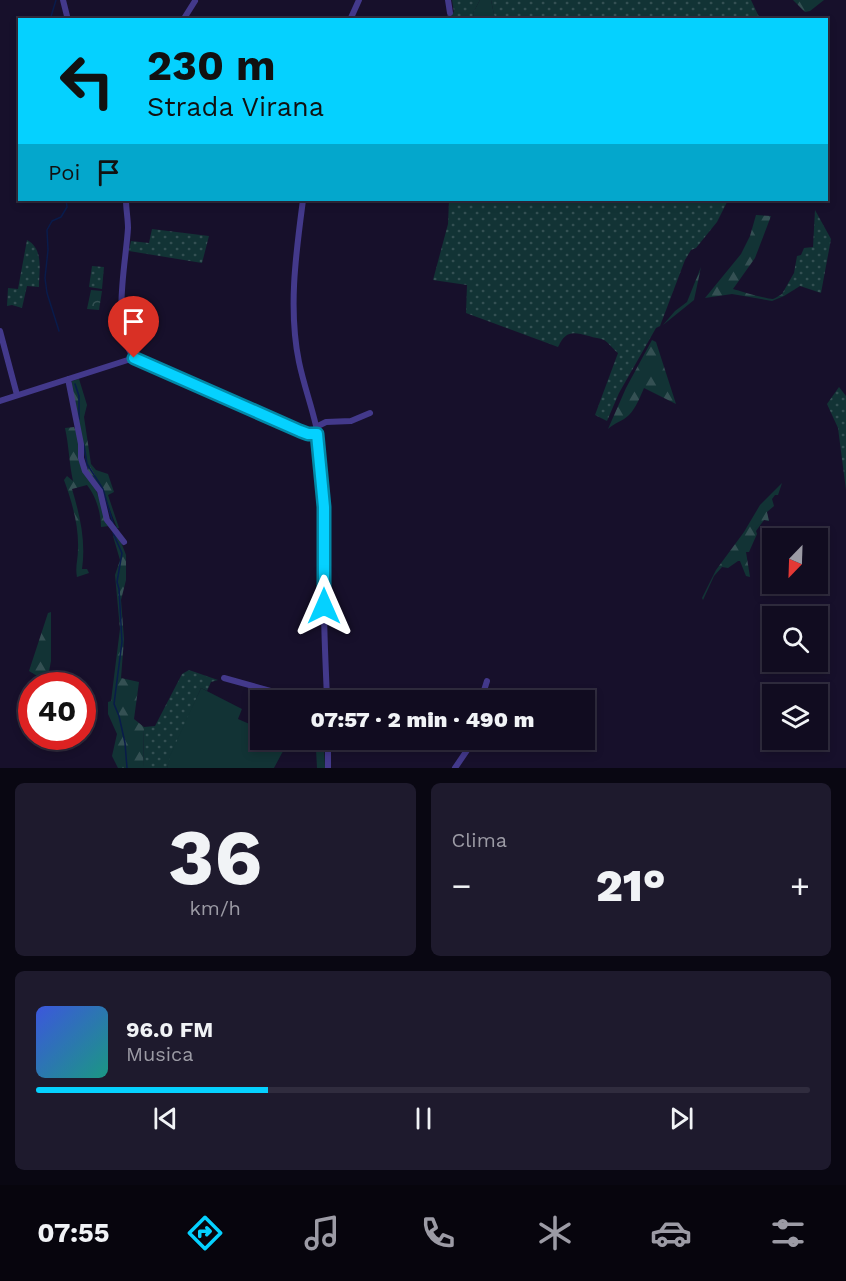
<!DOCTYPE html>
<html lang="it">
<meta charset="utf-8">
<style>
body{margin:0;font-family:"Work Sans",sans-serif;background:#1e1a2d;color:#f1f3f6;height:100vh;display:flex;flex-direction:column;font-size:22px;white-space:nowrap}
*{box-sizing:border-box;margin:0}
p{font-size:20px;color:#9c9ba5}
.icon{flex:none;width:33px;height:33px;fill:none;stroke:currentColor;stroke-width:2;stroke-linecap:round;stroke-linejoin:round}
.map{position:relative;height:768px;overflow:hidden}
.panel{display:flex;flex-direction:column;gap:15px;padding:15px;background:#090712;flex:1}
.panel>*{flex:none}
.top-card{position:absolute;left:18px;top:18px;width:810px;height:183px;border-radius:0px;box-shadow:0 3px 9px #0003,0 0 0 2px #302c3e;background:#05d1ff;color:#111;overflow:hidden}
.needle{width:39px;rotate:203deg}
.buttons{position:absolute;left:762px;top:528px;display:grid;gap:12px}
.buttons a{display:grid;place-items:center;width:66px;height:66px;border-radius:0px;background:#110c20;box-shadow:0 3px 9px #0003,0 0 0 2px #302c3e;font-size:30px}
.speed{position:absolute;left:18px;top:672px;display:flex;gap:12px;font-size:30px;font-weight:700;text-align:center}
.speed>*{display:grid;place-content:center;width:78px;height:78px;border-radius:50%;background:#110c20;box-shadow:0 3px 9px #0003,0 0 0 2px #302c3e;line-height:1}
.speed .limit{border:9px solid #d22;background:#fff;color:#111}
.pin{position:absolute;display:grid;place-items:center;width:51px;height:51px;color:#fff;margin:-62px -26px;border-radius:50% 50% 50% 0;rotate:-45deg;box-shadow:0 0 6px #0007}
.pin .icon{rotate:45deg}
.me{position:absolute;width:66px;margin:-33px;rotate:0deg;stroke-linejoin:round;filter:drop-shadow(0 0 4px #0008)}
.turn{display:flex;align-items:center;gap:21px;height:126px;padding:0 30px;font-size:27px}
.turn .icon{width:78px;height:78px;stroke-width:2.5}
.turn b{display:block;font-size:42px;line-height:51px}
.then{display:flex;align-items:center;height:57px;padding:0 30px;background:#0003;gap:12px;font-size:22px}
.big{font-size:45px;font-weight:800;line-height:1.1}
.panel .tile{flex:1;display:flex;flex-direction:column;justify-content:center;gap:9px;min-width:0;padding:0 21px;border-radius:9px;background:#1e1a2d}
.panel .dial{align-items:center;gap:0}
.dial b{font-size:78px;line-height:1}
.song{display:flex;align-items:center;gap:18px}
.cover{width:72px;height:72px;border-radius:9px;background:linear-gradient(135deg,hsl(230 70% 55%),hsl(170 70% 35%))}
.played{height:6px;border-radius:3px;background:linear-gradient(90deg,#05d1ff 30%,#302c3e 30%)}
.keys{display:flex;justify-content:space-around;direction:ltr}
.heat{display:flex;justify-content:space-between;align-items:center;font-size:33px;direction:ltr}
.panel .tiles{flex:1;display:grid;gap:15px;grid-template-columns:1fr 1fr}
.tile:last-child{grid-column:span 2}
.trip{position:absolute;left:250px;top:690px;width:345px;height:60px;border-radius:0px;background:#110c20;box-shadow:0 3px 9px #0003,0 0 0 2px #302c3e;font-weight:800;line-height:60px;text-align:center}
.tab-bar{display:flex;height:96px;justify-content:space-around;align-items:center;background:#07050d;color:#9c9ba5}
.tab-bar .icon{width:42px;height:42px}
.tab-bar .selected{color:#05d1ff}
.tab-bar b{font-size:27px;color:#f1f3f6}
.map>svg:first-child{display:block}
</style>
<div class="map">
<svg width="846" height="768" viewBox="0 0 846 768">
<defs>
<pattern id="grass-dots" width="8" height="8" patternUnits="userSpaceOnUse" patternTransform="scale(1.5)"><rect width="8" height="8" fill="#123335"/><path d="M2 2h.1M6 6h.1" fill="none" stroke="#345053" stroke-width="1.8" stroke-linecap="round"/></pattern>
<pattern id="forest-firs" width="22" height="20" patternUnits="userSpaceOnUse" patternTransform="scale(1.5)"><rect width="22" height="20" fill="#123335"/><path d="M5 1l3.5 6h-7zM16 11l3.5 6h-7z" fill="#345053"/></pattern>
<pattern id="park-crowns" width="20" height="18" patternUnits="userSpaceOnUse" patternTransform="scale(1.5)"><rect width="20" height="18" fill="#123335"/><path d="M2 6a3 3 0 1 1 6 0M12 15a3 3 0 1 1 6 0" fill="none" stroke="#345053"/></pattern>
</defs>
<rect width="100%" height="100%" fill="#17102b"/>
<path fill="url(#grass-dots)" d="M452,0H480L473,13L474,19L447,20V16L454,12Z
M491,0H751L760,19H495Z
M449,200H728L717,222L696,248L691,250L685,260L660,326L656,328L619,393L607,421L595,415L618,353C613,349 609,343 604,340C600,338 594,338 589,336C573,332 566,330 558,347L466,313L467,285L433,280L448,224Z
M815,210L831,239L821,293L800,286L784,296L782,294L794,273L797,256L801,255L804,248L813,247Z
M152,229L209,236L202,263L129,251L131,241L149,243Z
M27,240C44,249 39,270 39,287L27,286L22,308L12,305L7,306L8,288L18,289Z
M92,266L104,267L102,289L89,287Z
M839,387L846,396V490L838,428L827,404Z
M189,670L218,680L211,682L207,691L201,688L167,768H143L144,727L155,726L182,674Z"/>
<path fill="url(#forest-firs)" d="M480,0H491L495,19H474L473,13Z
M793,0H824L810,11L805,12Z
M756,215L771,216L755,258L733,289C740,291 770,300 773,299C774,299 782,294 782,294L784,296L772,301L732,294L705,298L741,254L750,236Z
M701,267L694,300L663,325L675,311L687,302Z
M652,340L656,342L676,404L644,388C640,397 636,408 629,415C623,421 614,423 608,429L626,388Z
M79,379L87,405L84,417L91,464L96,470L108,474L114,492L108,495L119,528H117L105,497L96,481L88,472L71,385L72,381Z
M74,427L78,436L80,457L93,482L109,526L101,527C101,513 96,496 87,485L72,489C80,516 86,541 82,569H87L89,573L77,577C75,567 78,560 78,549C79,526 72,502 64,480L67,476L73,481C69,463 69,446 65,428Z
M782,483L778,495H775L772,499L774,506L767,512L769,521L764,520L756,531L757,534L749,552H746L750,577L746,576L740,561H738L728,568L722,567L714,576L703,600L702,598L716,570L744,532L760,505Z
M115,535L121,542L126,555V580L121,600L124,639L121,678L139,682L134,719L144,727L143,768H118L112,756L117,734L108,714V702L111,701L120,629L115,575L120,560L113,536Z
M51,612V661L47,682L29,671L48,613Z"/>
<path fill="url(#park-crowns)" d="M91,290L102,291L99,310L87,309Z
M324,748L325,768H317L316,749Z"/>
<path fill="#123335" d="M201,688L242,709L238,719L261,729V740H289L274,768H167L170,759L169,758Z"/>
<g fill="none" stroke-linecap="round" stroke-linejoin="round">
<path stroke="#091b4b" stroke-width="1.5" d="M50,20L56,0
M59,331L47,293L45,278L48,250L47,230L52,221L61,217L67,207L66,200
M75,384L79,396V419
M84,445L87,464L103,489L113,523
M113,533L122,553L117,582L119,589L122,642L114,704L119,716L125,743L127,768"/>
<path stroke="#43398b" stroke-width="6" d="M63,0L68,20
M448,0L450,13
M183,20L195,1
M350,20L359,0
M126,200C126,209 128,219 128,228C126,264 111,327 134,358
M303,200C296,253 288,309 299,362C305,391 316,417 320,446C326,499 322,552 324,605C324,637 326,669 327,700
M381,200H389
M0,331L17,395
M68,379L81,444V458L85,471L100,491L107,520L124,542
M0,401L134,358L300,431L317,434
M318,426L326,422L351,421L370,413
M224,678L299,699L327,700
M481,700L487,681
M328,740V768
M455,768L474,740"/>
</g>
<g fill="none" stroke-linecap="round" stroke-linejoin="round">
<g stroke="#0388a6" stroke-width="15">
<path id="route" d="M134,358L300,431L308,434H317L324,507V606"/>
</g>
<use href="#route" stroke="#05d1ff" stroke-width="10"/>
</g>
</svg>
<div class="buttons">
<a><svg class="needle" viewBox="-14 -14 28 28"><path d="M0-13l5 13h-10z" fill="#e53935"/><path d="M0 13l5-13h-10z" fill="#9c9ba5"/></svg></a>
<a><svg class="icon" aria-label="search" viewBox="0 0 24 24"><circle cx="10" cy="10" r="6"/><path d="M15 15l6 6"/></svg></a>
<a><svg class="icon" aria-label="layers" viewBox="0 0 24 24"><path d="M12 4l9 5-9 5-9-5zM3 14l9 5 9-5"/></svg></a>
</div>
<div class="speed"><div class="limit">40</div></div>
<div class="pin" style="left:134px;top:358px;background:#d93025"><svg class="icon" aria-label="arrive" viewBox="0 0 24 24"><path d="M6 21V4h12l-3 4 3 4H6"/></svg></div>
<svg class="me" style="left:324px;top:606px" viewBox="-20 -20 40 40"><path d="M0-17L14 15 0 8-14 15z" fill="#05d1ff" stroke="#fff" stroke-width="4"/></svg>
<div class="trip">07:57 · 2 min · 490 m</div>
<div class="top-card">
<div class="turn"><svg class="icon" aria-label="left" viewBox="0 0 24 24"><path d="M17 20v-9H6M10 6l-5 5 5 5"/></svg><div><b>230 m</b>Strada Virana</div></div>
<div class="then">Poi<svg class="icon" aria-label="arrive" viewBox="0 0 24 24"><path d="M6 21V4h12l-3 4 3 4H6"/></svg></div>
</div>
</div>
<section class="panel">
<div class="tiles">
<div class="tile dial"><b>36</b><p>km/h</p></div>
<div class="tile"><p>Clima</p>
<div class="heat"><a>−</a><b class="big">21°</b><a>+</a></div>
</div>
<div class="tile">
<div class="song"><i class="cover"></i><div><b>96.0 FM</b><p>Musica</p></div></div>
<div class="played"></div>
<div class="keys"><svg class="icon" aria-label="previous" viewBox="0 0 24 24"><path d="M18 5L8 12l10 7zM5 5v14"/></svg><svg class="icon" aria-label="pause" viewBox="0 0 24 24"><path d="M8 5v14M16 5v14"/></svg><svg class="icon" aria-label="next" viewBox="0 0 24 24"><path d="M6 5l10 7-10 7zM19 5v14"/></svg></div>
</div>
</div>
</section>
<nav class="tab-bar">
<b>07:55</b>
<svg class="icon selected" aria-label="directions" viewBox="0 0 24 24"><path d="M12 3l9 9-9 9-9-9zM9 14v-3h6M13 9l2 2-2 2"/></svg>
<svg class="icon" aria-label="music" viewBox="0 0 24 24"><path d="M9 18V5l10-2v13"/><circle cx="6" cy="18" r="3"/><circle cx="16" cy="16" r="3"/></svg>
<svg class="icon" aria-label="phone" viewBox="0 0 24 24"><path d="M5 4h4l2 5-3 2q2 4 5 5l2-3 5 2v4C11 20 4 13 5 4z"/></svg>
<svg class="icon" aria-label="climate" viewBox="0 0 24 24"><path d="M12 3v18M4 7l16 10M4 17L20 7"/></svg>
<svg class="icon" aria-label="car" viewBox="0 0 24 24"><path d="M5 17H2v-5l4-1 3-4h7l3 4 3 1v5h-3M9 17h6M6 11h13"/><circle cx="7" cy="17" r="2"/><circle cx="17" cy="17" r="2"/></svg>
<svg class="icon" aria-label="filters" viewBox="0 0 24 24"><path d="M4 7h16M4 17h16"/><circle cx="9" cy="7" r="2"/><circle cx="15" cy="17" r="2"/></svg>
</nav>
